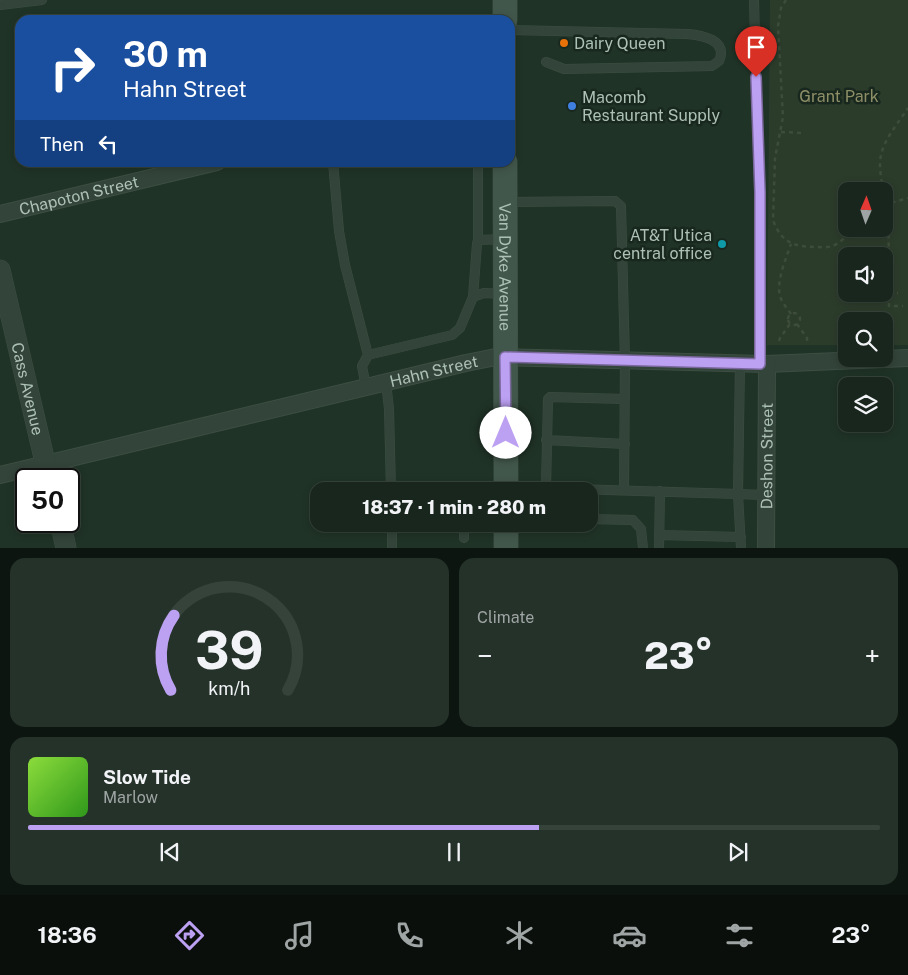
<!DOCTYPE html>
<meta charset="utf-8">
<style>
body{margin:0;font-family:"Public Sans",sans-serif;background:#25322a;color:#f1f3f6;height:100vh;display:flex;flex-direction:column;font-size:19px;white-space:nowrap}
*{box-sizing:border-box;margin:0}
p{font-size:16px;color:#9fa5a4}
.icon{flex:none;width:28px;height:28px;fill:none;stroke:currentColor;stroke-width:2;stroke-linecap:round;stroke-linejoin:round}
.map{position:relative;height:548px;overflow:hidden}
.details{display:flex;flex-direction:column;gap:10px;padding:10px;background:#0d1510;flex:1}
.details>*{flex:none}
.banner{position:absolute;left:15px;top:15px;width:500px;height:152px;border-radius:15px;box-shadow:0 2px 8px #0003,0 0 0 1px #36433b;background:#1a4fa0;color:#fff;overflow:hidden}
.needle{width:32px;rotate:2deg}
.fabs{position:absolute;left:838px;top:182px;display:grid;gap:10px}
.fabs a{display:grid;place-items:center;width:55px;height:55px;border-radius:10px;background:#18261d;box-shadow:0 2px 8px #0003,0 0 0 1px #36433b;font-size:25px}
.speed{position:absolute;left:15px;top:468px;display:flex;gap:10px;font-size:25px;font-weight:700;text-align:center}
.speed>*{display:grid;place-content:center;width:65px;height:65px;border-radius:50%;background:#18261d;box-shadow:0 2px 8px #0003,0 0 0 1px #36433b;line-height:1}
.speed .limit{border:2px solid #111;border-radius:8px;background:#fff;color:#111}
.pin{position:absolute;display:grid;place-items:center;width:42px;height:42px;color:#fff;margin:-51px -21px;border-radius:50% 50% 50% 0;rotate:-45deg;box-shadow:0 0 5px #0007}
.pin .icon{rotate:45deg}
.me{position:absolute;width:55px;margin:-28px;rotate:0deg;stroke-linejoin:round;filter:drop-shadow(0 0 4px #0008)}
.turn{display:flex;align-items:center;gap:18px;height:105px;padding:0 25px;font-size:22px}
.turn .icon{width:65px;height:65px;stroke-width:2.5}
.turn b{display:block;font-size:35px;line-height:42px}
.then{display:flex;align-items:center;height:48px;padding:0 25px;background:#0003;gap:10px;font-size:19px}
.big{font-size:38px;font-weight:800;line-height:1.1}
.details .widget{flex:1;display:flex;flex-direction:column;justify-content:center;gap:8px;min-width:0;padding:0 18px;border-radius:15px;background:#25322a}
.details .dial{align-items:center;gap:0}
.dial svg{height:130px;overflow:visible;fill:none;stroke:#36433b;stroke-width:7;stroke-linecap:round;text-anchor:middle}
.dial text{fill:#f1f3f6;stroke:none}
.song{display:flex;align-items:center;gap:15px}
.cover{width:60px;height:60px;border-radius:8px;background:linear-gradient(135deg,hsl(90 70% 55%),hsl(110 70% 35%))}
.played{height:5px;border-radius:2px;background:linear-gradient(90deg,#bca0f2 60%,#36433b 60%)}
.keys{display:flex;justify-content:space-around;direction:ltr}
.heat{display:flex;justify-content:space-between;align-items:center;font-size:28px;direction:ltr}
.details .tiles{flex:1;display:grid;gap:10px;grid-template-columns:1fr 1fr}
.widget:last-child{grid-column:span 2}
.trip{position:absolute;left:310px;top:482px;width:288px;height:50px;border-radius:15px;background:#18261d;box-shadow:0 2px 8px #0003,0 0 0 1px #36433b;font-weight:800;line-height:50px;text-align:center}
.tab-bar{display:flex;height:80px;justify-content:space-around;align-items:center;background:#0a0f0c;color:#9fa5a4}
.tab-bar .icon{width:35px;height:35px}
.tab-bar .current{color:#bca0f2}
.tab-bar b{font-size:22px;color:#f1f3f6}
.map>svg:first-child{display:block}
</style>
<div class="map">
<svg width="908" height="548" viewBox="0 0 908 548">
<rect width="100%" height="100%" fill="#203327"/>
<path fill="#2c3c2b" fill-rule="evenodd" d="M770,0H908V345H884V321H846V345H767ZM846,191H884V229H846ZM884,256V294H846V256Z"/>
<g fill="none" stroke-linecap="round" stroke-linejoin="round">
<g stroke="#3d4e43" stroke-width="10">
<path id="service" d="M754,0L759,192L760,364
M0,5L42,0
M510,30L687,34C701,35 729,40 719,61L712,66L564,69L546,62
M333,162L339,231L345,265L368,355L362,366L366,387
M478,162V240
M506,202L615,201L621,206L625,361L624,490
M473,297L477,244L478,240L506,239
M368,355L452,335L460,328L473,297L484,293L505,294
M386,382L389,409L391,491
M546,440L625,444
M506,487L738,494L740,364
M546,487L548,399L550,397L625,399
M589,519L633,520L641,529L643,548
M392,524V548
M464,524V538
M659,535L741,537
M659,548L660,491
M741,548L738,494L766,495"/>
</g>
<g stroke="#3d4e43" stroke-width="18">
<g id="minor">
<path id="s1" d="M0,214L217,162"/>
<path id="s2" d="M0,475L466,363L496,357L767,364L908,358"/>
<path id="s3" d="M766,548L767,364"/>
</g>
</g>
<g stroke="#3d4e43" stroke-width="21">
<g id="tertiary">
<path id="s4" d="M0,270L49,479"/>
<path d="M60,521L66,548"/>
</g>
</g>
<g stroke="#3d4e43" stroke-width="25">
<g id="secondary">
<path d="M505,20V0"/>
<path id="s5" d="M505,162L506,491"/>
<path d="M506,524V548"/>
</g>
</g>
<path stroke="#3d4d3a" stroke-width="2.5" stroke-dasharray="4 4" stroke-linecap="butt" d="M786,0L781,8L778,26L783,117L775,158L773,220C781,242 793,247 816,247C821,247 827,248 832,246C840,244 847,235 853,229
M781,132L803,133
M883,191C882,182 880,173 880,164C880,143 897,125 908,108
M884,195L888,210L889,260
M884,205L908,198
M884,261L889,260V306H903
M889,293H898
M788 319a6 6 0 1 1 12 0a6 6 0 1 1-12 0Z
M791,314C787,308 782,303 780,296C776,282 786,258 791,244
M797,324L807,338V341
M779,341L780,338L790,324"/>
<use href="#service" stroke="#33443a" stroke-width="9"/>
<use href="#minor" stroke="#33443a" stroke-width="16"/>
<use href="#tertiary" stroke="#33443a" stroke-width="20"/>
<use href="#secondary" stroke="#42574b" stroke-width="24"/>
</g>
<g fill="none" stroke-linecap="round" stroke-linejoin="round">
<g stroke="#7a689d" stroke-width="12">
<path id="route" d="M506,433L505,357L760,364V192L756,77"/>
</g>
<use href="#route" stroke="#bca0f2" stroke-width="9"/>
</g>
<circle fill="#e8710a" stroke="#19281f" stroke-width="2" cx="564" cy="43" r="5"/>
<circle fill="#3f7fe0" stroke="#19281f" stroke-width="2" cx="572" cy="106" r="5"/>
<circle fill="#0f9aa8" stroke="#19281f" stroke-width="2" cx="722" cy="244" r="5"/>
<g text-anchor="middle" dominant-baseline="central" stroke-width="5" stroke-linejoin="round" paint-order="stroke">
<g font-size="16" fill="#adc1b6" stroke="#19281f" text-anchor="start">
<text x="574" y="43">Dairy Queen</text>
<text x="582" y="97">Macomb<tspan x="582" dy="18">Restaurant Supply</tspan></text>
<text x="712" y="235" text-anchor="end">AT&amp;T Utica<tspan x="712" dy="18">central office</tspan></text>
</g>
<g font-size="16" fill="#8e8f67" stroke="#19281f">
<text x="839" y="96">Grant Park</text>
</g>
<g font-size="16" fill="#adc1b6" stroke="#19281f">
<text stroke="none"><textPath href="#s1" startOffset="81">Chapoton Street</textPath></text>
<text stroke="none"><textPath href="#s5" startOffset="105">Van Dyke Avenue</textPath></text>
<text stroke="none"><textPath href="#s2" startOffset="446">Hahn Street</textPath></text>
<text stroke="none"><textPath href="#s4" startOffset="122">Cass Avenue</textPath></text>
<text stroke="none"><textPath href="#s3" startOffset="92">Deshon Street</textPath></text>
</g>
</g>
</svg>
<div class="fabs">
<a><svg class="needle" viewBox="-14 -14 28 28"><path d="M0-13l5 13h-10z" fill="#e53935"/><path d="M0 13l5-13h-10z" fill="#9fa5a4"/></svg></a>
<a><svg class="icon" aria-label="sound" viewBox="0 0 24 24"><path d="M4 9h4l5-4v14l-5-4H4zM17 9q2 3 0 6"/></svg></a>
<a><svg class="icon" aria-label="search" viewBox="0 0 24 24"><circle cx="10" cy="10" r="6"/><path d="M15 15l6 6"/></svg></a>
<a><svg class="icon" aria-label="layers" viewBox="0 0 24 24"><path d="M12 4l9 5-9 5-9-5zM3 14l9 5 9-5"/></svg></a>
</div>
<div class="speed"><div class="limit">50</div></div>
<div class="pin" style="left:756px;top:77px;background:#d93025"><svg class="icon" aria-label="arrive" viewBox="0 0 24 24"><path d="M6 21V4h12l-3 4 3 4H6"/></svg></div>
<svg class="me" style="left:506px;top:433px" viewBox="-20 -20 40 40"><circle r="19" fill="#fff"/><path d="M0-13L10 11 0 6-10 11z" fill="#bca0f2"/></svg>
<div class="trip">18:37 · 1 min · 280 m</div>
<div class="banner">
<div class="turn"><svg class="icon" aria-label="right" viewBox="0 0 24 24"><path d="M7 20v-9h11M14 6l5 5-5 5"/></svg><div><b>30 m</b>Hahn Street</div></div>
<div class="then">Then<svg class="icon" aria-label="left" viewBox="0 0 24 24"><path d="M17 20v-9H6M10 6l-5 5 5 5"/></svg></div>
</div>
</div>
<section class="details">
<div class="tiles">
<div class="widget dial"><svg viewBox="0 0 100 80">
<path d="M14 69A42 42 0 1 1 86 69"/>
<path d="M14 69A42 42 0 0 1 16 23" stroke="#bca0f2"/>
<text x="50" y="56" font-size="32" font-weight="700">39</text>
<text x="50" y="72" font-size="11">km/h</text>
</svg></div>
<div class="widget"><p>Climate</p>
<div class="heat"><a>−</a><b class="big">23°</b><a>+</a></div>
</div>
<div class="widget">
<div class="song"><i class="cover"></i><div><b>Slow Tide</b><p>Marlow</p></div></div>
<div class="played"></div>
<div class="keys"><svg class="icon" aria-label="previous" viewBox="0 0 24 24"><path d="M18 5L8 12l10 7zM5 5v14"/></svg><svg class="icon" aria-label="pause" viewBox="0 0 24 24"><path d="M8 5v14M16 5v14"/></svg><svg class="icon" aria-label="next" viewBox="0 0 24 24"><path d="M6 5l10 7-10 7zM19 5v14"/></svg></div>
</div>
</div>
</section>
<nav class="tab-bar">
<b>18:36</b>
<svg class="icon current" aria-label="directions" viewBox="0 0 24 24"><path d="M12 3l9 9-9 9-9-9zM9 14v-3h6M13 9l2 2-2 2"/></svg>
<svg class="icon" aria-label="music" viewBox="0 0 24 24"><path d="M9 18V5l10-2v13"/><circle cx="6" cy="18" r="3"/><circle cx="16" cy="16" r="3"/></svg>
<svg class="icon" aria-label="phone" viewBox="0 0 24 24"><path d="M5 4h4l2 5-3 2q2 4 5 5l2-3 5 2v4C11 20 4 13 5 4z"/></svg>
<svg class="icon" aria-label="climate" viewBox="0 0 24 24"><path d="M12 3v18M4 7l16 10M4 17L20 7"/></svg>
<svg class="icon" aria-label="car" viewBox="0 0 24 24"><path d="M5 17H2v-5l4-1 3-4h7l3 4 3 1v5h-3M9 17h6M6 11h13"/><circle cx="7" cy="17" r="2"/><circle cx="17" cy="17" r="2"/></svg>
<svg class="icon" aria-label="filters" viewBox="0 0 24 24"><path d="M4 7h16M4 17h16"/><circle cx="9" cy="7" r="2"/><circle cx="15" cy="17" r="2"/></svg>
<b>23°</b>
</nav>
